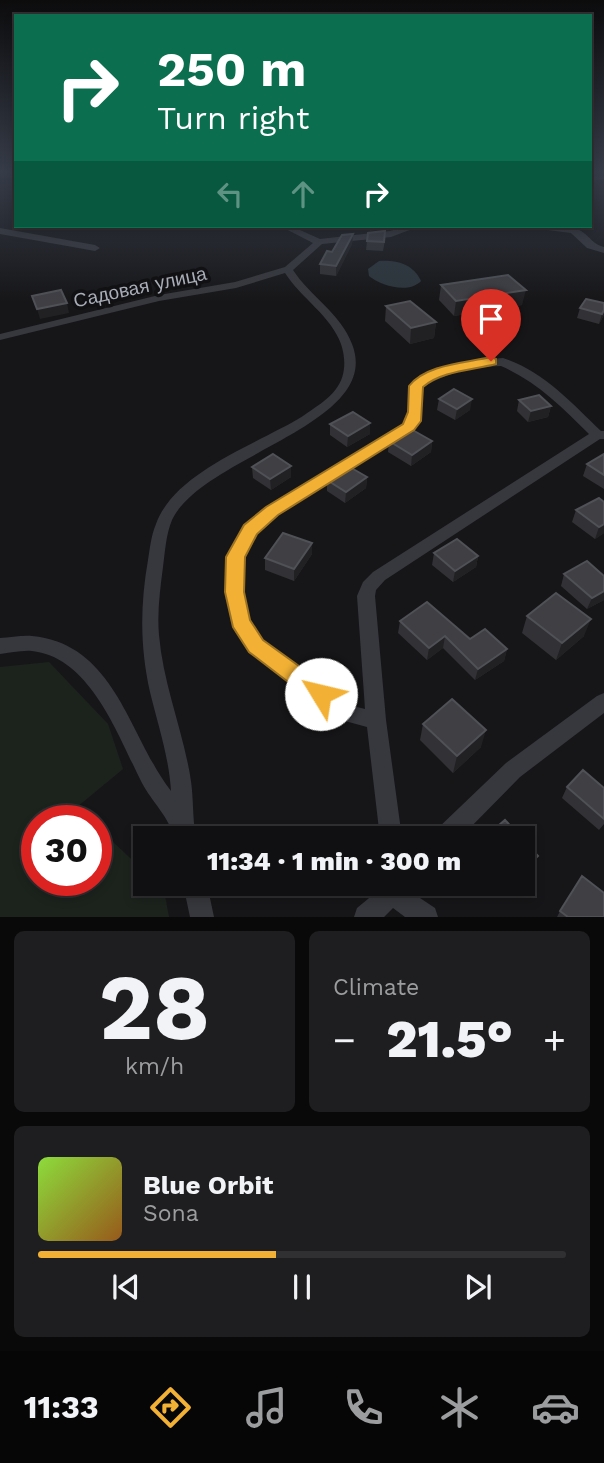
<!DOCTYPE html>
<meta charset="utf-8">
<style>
body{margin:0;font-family:"Work Sans",sans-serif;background:#1e1e20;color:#f1f3f6;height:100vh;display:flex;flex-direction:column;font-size:26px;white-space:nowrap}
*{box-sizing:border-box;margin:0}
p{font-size:23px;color:#9c9d9f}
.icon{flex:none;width:38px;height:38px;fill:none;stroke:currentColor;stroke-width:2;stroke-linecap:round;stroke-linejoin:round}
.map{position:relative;height:917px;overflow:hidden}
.details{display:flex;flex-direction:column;gap:14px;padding:14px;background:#09090a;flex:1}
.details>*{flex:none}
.guide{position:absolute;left:14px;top:14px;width:578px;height:214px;border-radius:0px;box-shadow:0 4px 10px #0003,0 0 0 2px #303032;background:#0b6e4f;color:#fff;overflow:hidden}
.speed{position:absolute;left:21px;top:805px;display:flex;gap:14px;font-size:35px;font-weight:700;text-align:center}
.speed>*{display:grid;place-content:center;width:91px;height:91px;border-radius:50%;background:#101012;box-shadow:0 4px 10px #0003,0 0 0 2px #303032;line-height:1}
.speed .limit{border:10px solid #d22;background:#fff;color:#111}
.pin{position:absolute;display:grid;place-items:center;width:60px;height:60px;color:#fff;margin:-72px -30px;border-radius:50% 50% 50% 0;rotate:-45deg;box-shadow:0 0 7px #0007}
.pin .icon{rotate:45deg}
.me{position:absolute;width:77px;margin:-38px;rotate:306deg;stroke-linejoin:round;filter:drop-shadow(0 0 5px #0008)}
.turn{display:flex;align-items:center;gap:24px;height:147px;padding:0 28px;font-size:32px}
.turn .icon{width:91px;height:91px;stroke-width:2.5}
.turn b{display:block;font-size:49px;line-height:60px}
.lanes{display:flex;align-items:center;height:66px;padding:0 28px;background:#0003;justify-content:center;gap:35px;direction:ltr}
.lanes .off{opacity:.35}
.big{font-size:52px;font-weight:800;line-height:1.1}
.details .tile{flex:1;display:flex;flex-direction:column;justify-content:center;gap:10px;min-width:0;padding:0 24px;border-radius:10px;background:#1e1e20}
.details .dial{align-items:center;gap:0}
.dial b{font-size:91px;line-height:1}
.song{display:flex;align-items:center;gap:21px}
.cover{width:84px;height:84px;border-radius:10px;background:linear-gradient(135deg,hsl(90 70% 55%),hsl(30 70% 35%))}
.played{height:7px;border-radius:4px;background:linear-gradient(90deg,#f2b134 45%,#303032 45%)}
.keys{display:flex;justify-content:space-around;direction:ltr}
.heat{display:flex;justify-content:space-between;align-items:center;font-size:38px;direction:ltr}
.details .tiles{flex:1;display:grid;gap:14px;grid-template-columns:1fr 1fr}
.tile:last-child{grid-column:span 2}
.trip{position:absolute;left:133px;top:826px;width:402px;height:70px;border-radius:0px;background:#101012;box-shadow:0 4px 10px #0003,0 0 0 2px #303032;font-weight:800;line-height:70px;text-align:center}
.tab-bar{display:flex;height:112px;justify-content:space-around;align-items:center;background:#060607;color:#9c9d9f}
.tab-bar .icon{width:49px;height:49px}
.tab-bar .current{color:#f2b134}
.tab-bar b{font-size:32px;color:#f1f3f6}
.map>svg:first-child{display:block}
</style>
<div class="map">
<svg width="604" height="917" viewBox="0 0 604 917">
<rect width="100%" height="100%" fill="#161618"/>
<path fill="#1c231d" d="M49,662L108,724L123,769L77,807L91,821H37V880H96V826L145,872V884H157L164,890L169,917H0V667Z"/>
<path fill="#2c353c" d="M379,261C397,260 413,264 421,281C409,294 381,286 369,276L368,269Z"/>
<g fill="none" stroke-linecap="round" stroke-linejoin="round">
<path fill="#37383d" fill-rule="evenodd" d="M604,175V179L590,181V177Z
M280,226H291L320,239L390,231L408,226H420L391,237L322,244L293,270C310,296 341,314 352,344C384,425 202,455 172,520C166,534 165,552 163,567C160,590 157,613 159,635C163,683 182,728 190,775C194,796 192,817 196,838H174C170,818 152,802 142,783C119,738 91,657 32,651C22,650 10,653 0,654V638C10,638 22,635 32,636C116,644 129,737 171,791C169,757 158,725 150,692C140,647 140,606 148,560C150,548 151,536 156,524C175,471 258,444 303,416C314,408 328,400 336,389C346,376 346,359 341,344C331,316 301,298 285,273L236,288L159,301L0,340V334L159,295L235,282L285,267L313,243Z
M536,226C551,226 568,223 581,231C592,238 591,243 604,247V253L587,248L571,233L540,229Z
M0,228L95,245L100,248L95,251L0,234Z
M503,358C542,370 572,403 601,431H604V439H600L385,580L376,590L375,596L386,720L402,838H380L367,727L345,721L250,651L231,622L226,592L227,557L244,526L267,507L403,425L409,412L412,383C441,366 469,360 503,358ZM501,366C536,381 562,407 589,434L373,572L363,582L357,596L365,709L357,707L262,641L248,620L242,592L243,557L256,534L277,515L414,430L421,412L422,388C448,372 472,367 501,366Z
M604,693V713L520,777L460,838H433L436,830L506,763L597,696Z
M183,884H207L214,917H190Z
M386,884H415L411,892L435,908L438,917H405L393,908L384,917H354L357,908Z"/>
</g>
<path fill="#323236" d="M353,234L352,244L336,276L320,274V264L332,252Z
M385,240L383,251L366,250L367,241Z
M441,285L522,305L454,316L439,300Z
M586,299L604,315L599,324L577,318L580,308Z
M386,306L436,322L434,338L410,344L385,321Z
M439,399L470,410L455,420L437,410Z
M519,400L551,406L548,417L528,422L517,411Z
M330,424L370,434L347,447L330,435Z
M389,441H432L431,452L411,466L388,452Z
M604,454V489L583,476L587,464Z
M291,466V477L271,490L253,478L252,467Z
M367,477L366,488L345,503L327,491V480Z
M604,502V533L595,539L572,522L576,510Z
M434,553L478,556L476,567L453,582L432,565Z
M312,554L294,581L265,570V558Z
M564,574L604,576V600L587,609L561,586Z
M527,616L584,636L556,660L522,633Z
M400,621L507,649L504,661L475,680L443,648L427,660L398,633Z
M423,724L481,747L453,773L420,740Z
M567,787L604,788V824L599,830L562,798Z
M504,884H514L508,889Z
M560,911L604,917H557Z"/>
<path fill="#212124" d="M593,184L592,192H590V185Z
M370,226H381L380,229L370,231Z
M353,234L352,244L336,276V266Z
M526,290L522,305L454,316L456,301Z
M67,303L69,313L40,319L37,309Z
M604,310V315L599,324L602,314Z
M436,322L434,338L410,344L411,328Z
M472,399L470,410L455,420L457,409Z
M551,406L548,417L528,422L531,411Z
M370,423V434L347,447L348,436Z
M432,441L431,452L411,466L412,455Z
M291,466V477L271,490L270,479Z
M367,477L366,488L345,503L346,492Z
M604,524V533L595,539L599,527Z
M312,543V554L294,581V569Z
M478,556L476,567L453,582L455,571Z
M604,591V600L587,609L592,598Z
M591,619L584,636L556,660L562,643Z
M445,636L443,648L427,660L429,648Z
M507,649L504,661L475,680L478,669Z
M486,730L481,747L453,773L457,756Z
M538,856L533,866L523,876V870Z"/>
<path fill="#3f3f44" stroke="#4f5156" stroke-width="2" d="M385,231L384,242L367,241L368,233Z
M353,234L336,266L320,264L327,251L332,252L342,235Z
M508,275L526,290L456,301L441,285Z
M61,290L67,303L37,309L32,296Z
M586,299L604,303V310L602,314L580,308Z
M410,301L436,322L411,328L386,306Z
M454,389L472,399L457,409L439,399Z
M539,395L551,406L531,411L519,400Z
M353,412L370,423L348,436L330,424Z
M409,428L432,441L412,455L389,441Z
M273,454L291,466L270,479L252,467Z
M604,454V475L587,464Z
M348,466L367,477L346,492L327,480Z
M599,498L604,502V524L599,527L576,510Z
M283,533L312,543L294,569L265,558Z
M457,539L478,556L455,571L434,553Z
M587,561L604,576V591L592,598L564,574Z
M556,593L591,619L562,643L527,616Z
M427,602L470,639L485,629L507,649L478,669L445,636L429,648L400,621Z
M452,699L486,730L457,756L423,724Z
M583,770L604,788V819L567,787Z
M505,820L522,838H484Z
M523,840L538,856L523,870Z
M582,876L604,893V917H568L560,911Z"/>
<linearGradient id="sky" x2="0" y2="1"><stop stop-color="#0c0c0d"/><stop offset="0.57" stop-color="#363c48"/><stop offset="1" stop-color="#363c48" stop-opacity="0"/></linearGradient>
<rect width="604" height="302" fill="url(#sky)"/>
<path fill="#f2b134" stroke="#9d7322" stroke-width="2" d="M491,357L496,359V364C473,370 441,371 423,387L421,421L414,430L278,515L257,534L245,557L244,592L250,620L263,640L328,687L332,694L328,701L321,704L313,701L249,652L233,627L225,592L226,557L244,525L266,507L403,424L408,412L409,386C426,364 466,363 491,357Z"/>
<g text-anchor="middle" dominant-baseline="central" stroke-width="7" stroke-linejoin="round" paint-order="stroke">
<g font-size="19" fill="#a8adb8" stroke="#111113">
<text transform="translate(140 287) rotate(-12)">Садовая улица</text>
</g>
</g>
</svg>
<div class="speed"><div class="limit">30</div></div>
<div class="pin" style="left:491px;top:361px;background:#d93025"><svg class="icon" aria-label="arrive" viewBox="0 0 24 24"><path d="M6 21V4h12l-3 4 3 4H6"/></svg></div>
<svg class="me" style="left:321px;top:694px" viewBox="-20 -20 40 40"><circle r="19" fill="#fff"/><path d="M0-13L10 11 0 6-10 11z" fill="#f2b134"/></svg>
<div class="trip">11:34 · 1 min · 300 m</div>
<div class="guide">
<div class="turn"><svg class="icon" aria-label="right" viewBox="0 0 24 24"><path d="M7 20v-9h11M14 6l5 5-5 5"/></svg><div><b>250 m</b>Turn right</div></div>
<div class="lanes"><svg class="icon off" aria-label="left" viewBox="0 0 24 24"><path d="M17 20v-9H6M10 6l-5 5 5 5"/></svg><svg class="icon off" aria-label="ahead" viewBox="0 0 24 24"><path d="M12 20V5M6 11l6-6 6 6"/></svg><svg class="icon" aria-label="right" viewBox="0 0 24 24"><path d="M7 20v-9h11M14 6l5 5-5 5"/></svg></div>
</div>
</div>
<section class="details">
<div class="tiles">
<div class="tile dial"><b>28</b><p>km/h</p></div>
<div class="tile"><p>Climate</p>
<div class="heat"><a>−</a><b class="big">21.5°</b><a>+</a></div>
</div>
<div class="tile">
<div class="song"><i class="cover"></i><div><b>Blue Orbit</b><p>Sona</p></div></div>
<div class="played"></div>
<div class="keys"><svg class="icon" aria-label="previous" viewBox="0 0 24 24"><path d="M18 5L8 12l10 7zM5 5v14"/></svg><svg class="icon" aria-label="pause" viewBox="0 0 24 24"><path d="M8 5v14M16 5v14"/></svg><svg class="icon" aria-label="next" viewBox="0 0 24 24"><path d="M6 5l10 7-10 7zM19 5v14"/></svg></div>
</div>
</div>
</section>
<nav class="tab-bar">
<b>11:33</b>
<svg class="icon current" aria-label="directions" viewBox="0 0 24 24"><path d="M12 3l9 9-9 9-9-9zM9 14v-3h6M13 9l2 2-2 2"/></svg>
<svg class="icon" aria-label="music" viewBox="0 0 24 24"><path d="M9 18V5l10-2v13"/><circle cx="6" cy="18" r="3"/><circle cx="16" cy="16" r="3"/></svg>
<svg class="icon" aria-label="phone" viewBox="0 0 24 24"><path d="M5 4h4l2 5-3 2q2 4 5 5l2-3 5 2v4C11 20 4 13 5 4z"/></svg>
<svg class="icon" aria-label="climate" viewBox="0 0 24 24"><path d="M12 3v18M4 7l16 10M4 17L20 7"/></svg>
<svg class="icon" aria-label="car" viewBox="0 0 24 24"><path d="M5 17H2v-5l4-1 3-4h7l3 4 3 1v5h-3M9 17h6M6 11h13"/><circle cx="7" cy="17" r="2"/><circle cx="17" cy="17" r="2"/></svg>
</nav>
